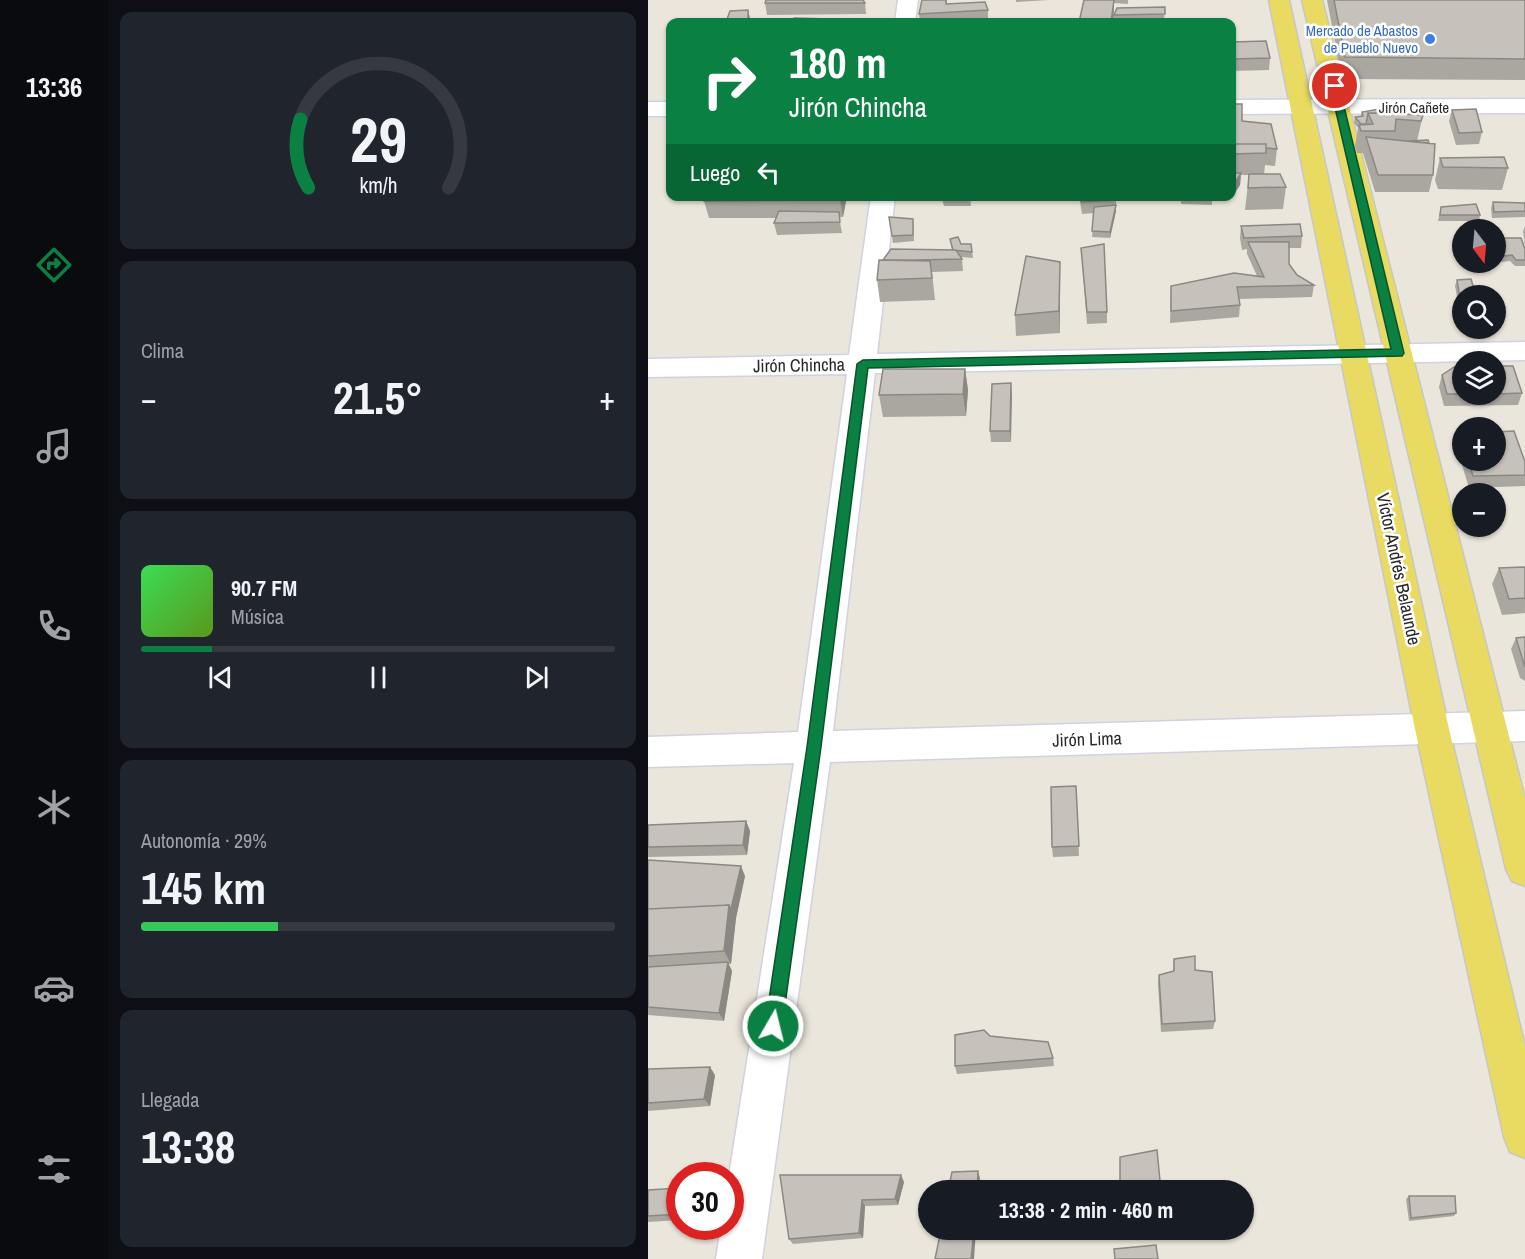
<!DOCTYPE html>
<html lang="es">
<meta charset="utf-8">
<style>
body{margin:0;font-family:"Archivo Narrow",sans-serif;background:#20242c;color:#f1f3f6;height:100vh;display:flex;flex-direction:column;font-size:22px;white-space:nowrap}
*{box-sizing:border-box;margin:0}
p{font-size:20px;color:#9ea1a6}
.icon{flex:none;width:33px;height:33px;fill:none;stroke:currentColor;stroke-width:2;stroke-linecap:round;stroke-linejoin:round}
.map{position:relative;flex:1;overflow:hidden}
.panel{display:flex;flex-direction:column;gap:12px;padding:12px;background:#0d0f14;width:540px}
.panel>*{flex:none}
.hud{position:absolute;left:18px;top:18px;width:570px;height:183px;border-radius:12px;box-shadow:0 2px 4px #0004;background:#0b8043;color:#fff;overflow:hidden}
.needle{width:39px;rotate:164deg}
.controls{position:absolute;left:804px;top:219px;display:grid;gap:12px}
.controls a{display:grid;place-items:center;width:54px;height:54px;border-radius:50%;background:#171b24;box-shadow:0 2px 4px #0004;font-size:30px}
.speed{position:absolute;left:18px;top:1162px;display:flex;gap:12px;font-size:30px;font-weight:700;text-align:center}
.speed>*{display:grid;place-content:center;width:78px;height:78px;border-radius:50%;background:#171b24;box-shadow:0 2px 4px #0004;line-height:1}
.speed .limit{border:9px solid #d22;background:#fff;color:#111}
.pin{position:absolute;display:grid;place-items:center;width:51px;height:51px;color:#fff;margin:-26px;border:3px solid #fff;border-radius:50%;box-shadow:0 2px 6px #0007}
.me{position:absolute;width:66px;margin:-33px;rotate:8deg;stroke-linejoin:round;filter:drop-shadow(0 0 4px #0008)}
.turn{display:flex;align-items:center;gap:21px;height:126px;padding:0 24px;font-size:27px}
.turn .icon{width:78px;height:78px;stroke-width:2.5}
.turn b{display:block;font-size:42px;line-height:51px}
.then{display:flex;align-items:center;height:57px;padding:0 24px;background:#0003;gap:12px;font-size:22px}
.big{font-size:45px;font-weight:800;line-height:1.1}
.panel .card{flex:1;display:flex;flex-direction:column;justify-content:center;gap:9px;min-width:0;padding:0 21px;border-radius:12px;background:#20242c}
.panel .dial{align-items:center;gap:0}
.dial svg{height:156px;overflow:visible;fill:none;stroke:#363941;stroke-width:7;stroke-linecap:round;text-anchor:middle}
.dial text{fill:#f1f3f6;stroke:none}
.song{display:flex;align-items:center;gap:18px}
.cover{width:72px;height:72px;border-radius:9px;background:linear-gradient(135deg,hsl(130 70% 55%),hsl(90 70% 35%))}
.played{height:6px;border-radius:3px;background:linear-gradient(90deg,#0b8043 15%,#363941 15%)}
.keys{display:flex;justify-content:space-around;direction:ltr}
.heat{display:flex;justify-content:space-between;align-items:center;font-size:33px;direction:ltr}
.charge{height:9px;border-radius:4px;background:linear-gradient(90deg,#34c759 29%,#363941 0)}
.trip{position:absolute;left:270px;top:1180px;width:336px;height:60px;border-radius:30px;background:#171b24;box-shadow:0 2px 4px #0004;font-weight:800;line-height:60px;text-align:center}
main{display:flex;flex:1;min-height:0}
.tabs{display:flex;flex-direction:column;width:108px;justify-content:space-around;align-items:center;background:#090b0e;color:#9ea1a6}
.tabs .icon{width:42px;height:42px}
.tabs .active{color:#0b8043}
.tabs b{font-size:27px;color:#f1f3f6}
.map>svg:first-child{display:block}
</style>
<main>
<nav class="tabs">
<b>13:36</b>
<svg class="icon active" aria-label="directions" viewBox="0 0 24 24"><path d="M12 3l9 9-9 9-9-9zM9 14v-3h6M13 9l2 2-2 2"/></svg>
<svg class="icon" aria-label="music" viewBox="0 0 24 24"><path d="M9 18V5l10-2v13"/><circle cx="6" cy="18" r="3"/><circle cx="16" cy="16" r="3"/></svg>
<svg class="icon" aria-label="phone" viewBox="0 0 24 24"><path d="M5 4h4l2 5-3 2q2 4 5 5l2-3 5 2v4C11 20 4 13 5 4z"/></svg>
<svg class="icon" aria-label="climate" viewBox="0 0 24 24"><path d="M12 3v18M4 7l16 10M4 17L20 7"/></svg>
<svg class="icon" aria-label="car" viewBox="0 0 24 24"><path d="M5 17H2v-5l4-1 3-4h7l3 4 3 1v5h-3M9 17h6M6 11h13"/><circle cx="7" cy="17" r="2"/><circle cx="17" cy="17" r="2"/></svg>
<svg class="icon" aria-label="filters" viewBox="0 0 24 24"><path d="M4 7h16M4 17h16"/><circle cx="9" cy="7" r="2"/><circle cx="15" cy="17" r="2"/></svg>
</nav>
<section class="panel">
<div class="card dial"><svg viewBox="0 0 100 80">
<path d="M14 69A42 42 0 1 1 86 69"/>
<path d="M14 69A42 42 0 0 1 10 34" stroke="#0b8043"/>
<text x="50" y="56" font-size="32" font-weight="700">29</text>
<text x="50" y="72" font-size="11">km/h</text>
</svg></div>
<div class="card"><p>Clima</p>
<div class="heat"><a>−</a><b class="big">21.5°</b><a>+</a></div>
</div>
<div class="card">
<div class="song"><i class="cover"></i><div><b>90.7 FM</b><p>Música</p></div></div>
<div class="played"></div>
<div class="keys"><svg class="icon" aria-label="previous" viewBox="0 0 24 24"><path d="M18 5L8 12l10 7zM5 5v14"/></svg><svg class="icon" aria-label="pause" viewBox="0 0 24 24"><path d="M8 5v14M16 5v14"/></svg><svg class="icon" aria-label="next" viewBox="0 0 24 24"><path d="M6 5l10 7-10 7zM19 5v14"/></svg></div>
</div>
<div class="card"><p>Autonomía · 29%</p><b class="big">145 km</b><div class="charge"></div></div>
<div class="card"><p>Llegada</p><b class="big">13:38</b></div>
</section>
<div class="map">
<svg width="877" height="1259" viewBox="0 0 877 1259">
<rect width="100%" height="100%" fill="#eae6db"/>
<g fill="none" stroke-linecap="round" stroke-linejoin="round">
<g stroke="#d0d1e1" stroke-width="3">
<path id="minor" d="M250,0H270L267,22H247Z
M877,99V113L584,114V100Z
M0,102H22V116H0Z
M223,196H247L229,354L877,342V360L227,373L185,731L877,711V741L182,762L114,1259H68L73,1227H82L81,1176L146,763L0,767V737L150,732L199,374L0,377V359L201,355Z"/>
</g>
<g stroke="#c7c7c7" stroke-width="3">
<path id="major" d="M621,0H641L801,729L877,1047V1158L862,1152L856,1137L767,729Z
M654,0H674L877,799V886L864,881L858,869Z"/>
</g>
<use href="#minor" fill="#fff" fill-rule="evenodd"/>
<use href="#major" fill="#e9db61" fill-rule="evenodd"/>
</g>
<path fill="#aaa7a1" d="M274,0H299V4L340,10V22H272L271,14Z
M368,0H401L368,2Z
M436,0H480V4L466,3V15L517,7L516,20L466,21L465,22H431Z
M679,0H877V80L694,79Z
M117,3H217L218,14L119,15Z
M584,42L622,58L621,70L584,71Z
M584,104L594,121L629,149L627,166L617,165L616,174L638,187L635,209L597,210L601,175H593L592,185L586,194H584Z
M804,110L834,132L831,144L808,145L801,121Z
M714,112L775,115L769,141L785,175L781,192H727L715,153H709L707,146L710,128L706,123L707,117L713,116Z
M792,158L860,168L854,190L790,189L787,180Z
M57,196H199L195,217H191L194,233L129,235L126,223L128,218H61L56,201Z
M293,196H322L323,206H296Z
M431,196H468V211L462,238L444,237L446,213L434,214Z
M533,196H564V205L533,204Z
M845,202L877,203V217L844,218L843,208Z
M793,207L832,215L831,221H790Z
M241,217L265,219L266,241L245,243Z
M593,226L654,236L653,248H641V264L649,275L666,285L664,297L591,299L592,305L591,317L522,323L523,286L609,276L599,254V249L594,250L592,238Z
M877,226V246L875,231Z
M848,238L877,249V266H867L862,261L854,262L852,256L848,257Z
M302,239L313,244H323L325,258L313,257L314,259L315,271L284,272L287,300L232,302L229,280L235,260L304,250Z
M433,248L459,312V323L439,324L434,260Z
M809,280L814,296V318H813L807,286Z
M412,283V333L368,336L367,315Z
M848,366L874,393L870,405L796,406L791,387L794,375L814,394H848Z
M317,369L320,390L318,416L235,417L231,395Z
M363,383V442H343L342,431Z
M812,433H814V460L877,462V486L821,488L808,445Z
M877,567V613L854,615L844,584L851,568Z
M877,637V681L872,678L863,649L868,638Z
M428,786L431,856L405,857L404,847Z
M98,821L102,831L99,855L0,857V825Z
M0,860L97,876L88,918L83,964H80L84,971L76,1021L0,1015Z
M526,959L547,970L567,1021L565,1029L513,1032L510,984L511,975L525,971Z
M342,1036L405,1058L406,1066L309,1074L307,1066Z
M0,1069L67,1075L62,1106L0,1111Z
M132,1175L256,1182L250,1205L217,1206L215,1238L145,1244L141,1239Z
M32,1188V1220L0,1222V1190Z
M761,1196L808,1213L806,1216L761,1221L758,1199Z"/>
<path fill="#8b8883" d="M466,0L465,22H463Z
M100,10L103,22H100Z
M593,173L592,185L586,194L587,183Z
M192,196H199L195,217L192,200Z
M468,205V211L462,238V232Z
M854,250L852,256L848,257L849,251Z
M412,262V333L411,311Z
M317,369L320,390L318,416L315,394Z
M363,383L364,395L363,442L362,431Z
M98,821L102,831L99,855L95,845Z
M93,866L97,876L88,918L83,964L76,951L81,905Z
M80,962L84,971L76,1021L71,1013Z
M62,1067L67,1075L62,1106L56,1099Z
M330,1171L332,1178L331,1191H329Z
M253,1175L256,1182L250,1205L247,1199Z
M214,1200L217,1206L215,1238L211,1233Z
M326,1230H328L326,1259H323Z"/>
<path fill="#c6c2bb" stroke="#8b8883" stroke-width="1.5" d="M118,0H215L217,3H117Z
M274,0H298V4L337,2L340,10L271,14Z
M436,0H466L463,22H431Z
M686,0H877V59L697,57Z
M517,7V14L466,15L469,8Z
M100,10V22H78L82,11Z
M146,18L222,20L221,22H145Z
M618,41L622,58L584,59V42Z
M584,104H594V121L623,124L629,149L618,148V144H584Z
M737,108L738,113H720L718,124H713L707,117L715,116L714,112Z
M828,109L834,132L811,133L804,110Z
M720,113L775,115L773,121L748,119L747,131H713L711,125L725,124Z
M718,137L787,144L785,175H730Z
M780,140L781,143L759,141Z
M584,144H618V153L584,154Z
M856,157L860,168L795,167L792,158Z
M584,173H593L587,183L584,182Z
M601,174H632L638,187L600,188Z
M57,196H192V200L56,201Z
M294,196H322L323,200H295Z
M433,196H468V200L434,202Z
M534,196H564V199L534,198Z
M845,202L877,203V211L846,212Z
M828,204L832,215H792L793,207Z
M468,205L462,232L444,231L446,207Z
M131,211L191,212L192,222L126,223Z
M241,217L265,219V235L244,236Z
M652,224L654,236L596,238L593,226Z
M310,237L313,244H323L324,252L305,250L302,239Z
M848,238H873L877,249V260H868L864,255L856,256L854,250L849,251L848,247Z
M600,242H641V264L649,275L666,285L589,287L592,305L523,311V286L586,273L616,277Z
M456,244L459,312H439L433,248Z
M243,249L308,250L314,259L267,260H235Z
M378,256L412,262L411,311L367,315Z
M231,260L282,261L284,278L229,280Z
M823,279L828,296H814V311L809,280Z
M848,366H865L874,393L848,394Z
M806,367H814V394H799L794,375Z
M235,369H317L315,394L231,395Z
M363,383L362,431H342L344,384Z
M866,431L877,462V475L825,476L820,460H848V432Z
M812,433H814V442Z
M877,567V598L861,599L851,568Z
M877,637V667L868,638Z
M428,786L431,846L404,847L403,787Z
M98,821L95,845L0,847V825Z
M0,860L93,866L83,909L81,905L0,909Z
M81,905L76,951L0,956V909Z
M547,956V970L564,972L567,1021L514,1024L511,975L526,971V959Z
M80,962L71,1013L0,1007V967Z
M336,1030L342,1036L400,1042L405,1058L307,1066V1035Z
M62,1067L56,1099L0,1103V1069Z
M509,1150L513,1191H472V1157Z
M330,1171L329,1191H300L304,1172Z
M132,1175H253L247,1199L214,1200L211,1233L141,1239Z
M32,1188V1214L0,1216V1190Z
M761,1196H807L808,1213L763,1218Z
M293,1230H326L323,1259H287Z
M508,1245L510,1259H467L466,1249Z"/>
<path fill="#0b8043" stroke="#07532c" stroke-width="1.5" d="M687,83L691,86L756,353L754,356L220,368L173,747L134,1026L131,1032L125,1034L119,1032L117,1026L159,747L209,364L215,360L743,349L682,86Z"/>
<circle fill="#3f7fe0" stroke="#fff" stroke-width="2" cx="782" cy="39" r="6"/>
<g text-anchor="middle" dominant-baseline="central" stroke-width="5" stroke-linejoin="round" paint-order="stroke">
<g font-size="15" fill="#366cbe" stroke="#fff" text-anchor="end">
<text x="770" y="30">Mercado de Abastos<tspan x="770" dy="17">de Pueblo Nuevo</tspan></text>
</g>
<g font-size="15" fill="#292929" stroke="#fff">
<text x="766" y="107">Jirón Cañete</text>
</g>
<g font-size="18" fill="#292929" stroke="#fff">
<text transform="translate(151 365) rotate(-1)">Jirón Chincha</text>
<text transform="translate(751 569) rotate(78)">Víctor Andrés Belaunde</text>
<text transform="translate(439 739) rotate(-2)">Jirón Lima</text>
</g>
</g>
</svg>
<div class="controls">
<a><svg class="needle" viewBox="-14 -14 28 28"><path d="M0-13l5 13h-10z" fill="#e53935"/><path d="M0 13l5-13h-10z" fill="#9ea1a6"/></svg></a>
<a><svg class="icon" aria-label="search" viewBox="0 0 24 24"><circle cx="10" cy="10" r="6"/><path d="M15 15l6 6"/></svg></a>
<a><svg class="icon" aria-label="layers" viewBox="0 0 24 24"><path d="M12 4l9 5-9 5-9-5zM3 14l9 5 9-5"/></svg></a>
<a>+</a>
<a>−</a>
</div>
<div class="speed"><div class="limit">30</div></div>
<div class="pin" style="left:687px;top:86px;background:#d93025"><svg class="icon" aria-label="arrive" viewBox="0 0 24 24"><path d="M6 21V4h12l-3 4 3 4H6"/></svg></div>
<svg class="me" style="left:125px;top:1026px" viewBox="-20 -20 40 40"><circle r="17" fill="#0b8043" stroke="#fff" stroke-width="3"/><path d="M0-11L8 9 0 5-8 9z" fill="#fff"/></svg>
<div class="trip">13:38 · 2 min · 460 m</div>
<div class="hud">
<div class="turn"><svg class="icon" aria-label="right" viewBox="0 0 24 24"><path d="M7 20v-9h11M14 6l5 5-5 5"/></svg><div><b>180 m</b>Jirón Chincha</div></div>
<div class="then">Luego<svg class="icon" aria-label="left" viewBox="0 0 24 24"><path d="M17 20v-9H6M10 6l-5 5 5 5"/></svg></div>
</div>
</div>
</main>
